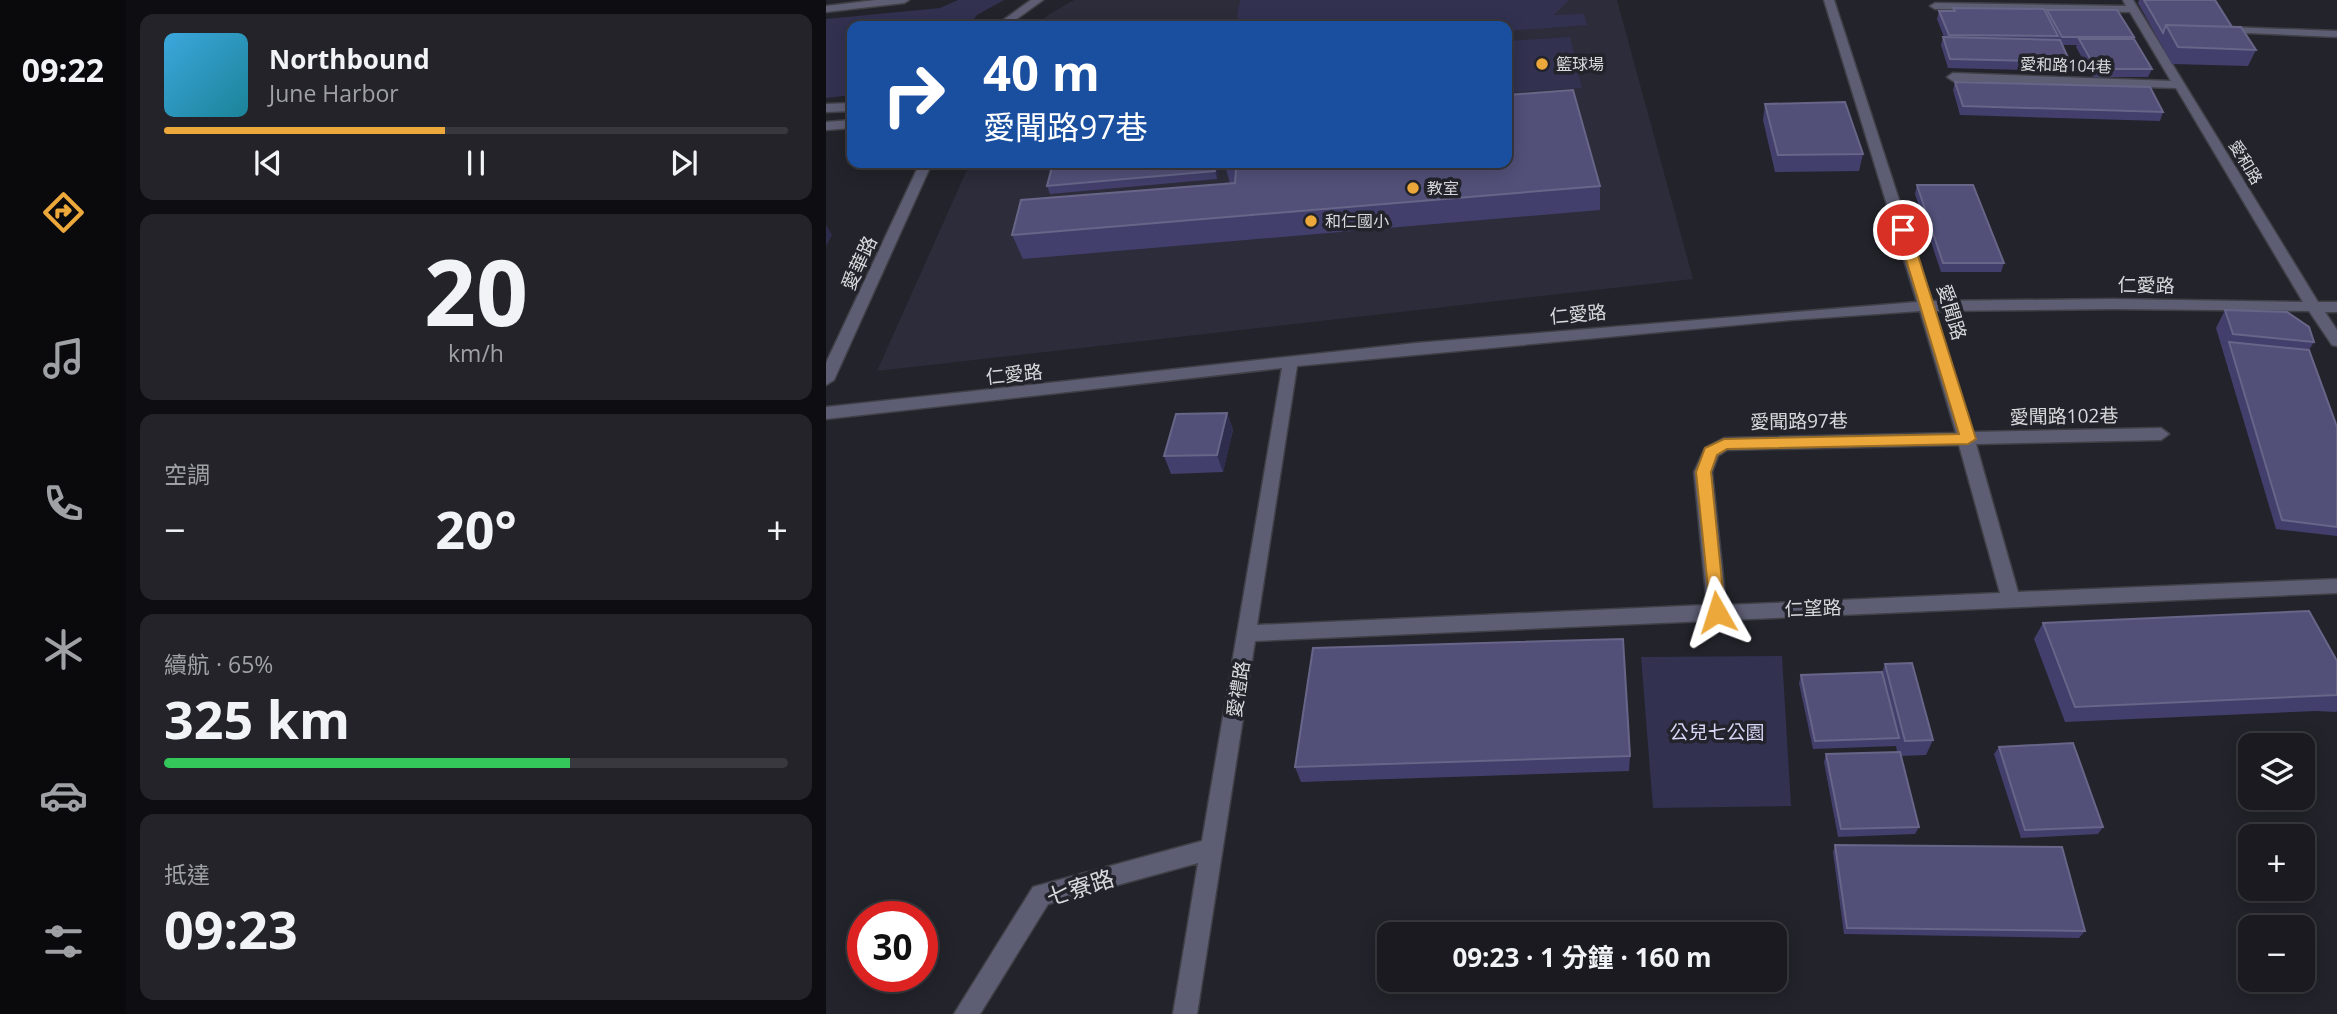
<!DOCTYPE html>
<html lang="zh-TW">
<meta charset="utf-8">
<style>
body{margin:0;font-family:"Open Sans","Noto Sans TC",sans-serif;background:#232329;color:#f1f3f6;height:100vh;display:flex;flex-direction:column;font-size:26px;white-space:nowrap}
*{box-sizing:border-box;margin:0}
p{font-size:23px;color:#9fa1a5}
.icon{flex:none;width:38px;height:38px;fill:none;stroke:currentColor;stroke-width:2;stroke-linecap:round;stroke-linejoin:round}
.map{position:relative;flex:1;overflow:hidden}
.details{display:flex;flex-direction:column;gap:14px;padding:14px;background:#0e0e12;width:700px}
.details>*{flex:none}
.guide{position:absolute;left:21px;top:21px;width:665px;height:147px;border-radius:14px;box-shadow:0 4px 18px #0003,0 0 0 2px #38383e;background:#1a4fa0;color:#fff;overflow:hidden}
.tools{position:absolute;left:1412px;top:733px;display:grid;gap:14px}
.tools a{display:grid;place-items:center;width:77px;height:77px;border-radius:14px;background:#1a1a20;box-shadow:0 4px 18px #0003,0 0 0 2px #38383e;font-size:35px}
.speed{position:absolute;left:21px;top:901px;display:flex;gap:14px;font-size:35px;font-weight:700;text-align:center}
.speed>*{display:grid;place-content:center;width:91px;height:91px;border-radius:50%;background:#1a1a20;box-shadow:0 4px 18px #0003,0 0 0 2px #38383e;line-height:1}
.speed .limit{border:10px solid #d22;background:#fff;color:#111}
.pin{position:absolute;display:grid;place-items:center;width:60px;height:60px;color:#fff;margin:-30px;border:4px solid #fff;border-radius:50%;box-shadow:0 2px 7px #0007}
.me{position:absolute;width:77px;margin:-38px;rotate:354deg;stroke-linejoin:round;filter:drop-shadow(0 0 5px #0008)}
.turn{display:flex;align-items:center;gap:24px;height:147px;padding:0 21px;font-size:32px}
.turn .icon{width:91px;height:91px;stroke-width:2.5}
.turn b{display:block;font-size:49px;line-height:60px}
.big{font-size:52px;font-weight:700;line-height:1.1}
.details .card{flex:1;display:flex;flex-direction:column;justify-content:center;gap:10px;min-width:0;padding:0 24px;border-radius:14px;background:#232329}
.details .dial{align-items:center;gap:0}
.dial b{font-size:91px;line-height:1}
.song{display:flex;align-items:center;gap:21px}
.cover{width:84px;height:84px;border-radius:10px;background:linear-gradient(135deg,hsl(200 70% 55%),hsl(190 70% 35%))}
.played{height:7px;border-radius:4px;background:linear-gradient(90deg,#eda83b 45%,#38383e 45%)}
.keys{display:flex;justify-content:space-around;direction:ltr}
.heat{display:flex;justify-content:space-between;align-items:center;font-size:38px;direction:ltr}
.charge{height:10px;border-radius:5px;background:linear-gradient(90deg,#34c759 65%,#38383e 0)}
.trip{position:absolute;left:551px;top:922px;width:410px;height:70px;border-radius:14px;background:#1a1a20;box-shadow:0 4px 18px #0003,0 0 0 2px #38383e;font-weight:700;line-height:70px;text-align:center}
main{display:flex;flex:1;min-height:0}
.menu{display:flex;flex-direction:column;width:126px;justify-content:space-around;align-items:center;background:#0a0a0d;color:#9fa1a5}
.menu .icon{width:49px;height:49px}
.menu .on{color:#eda83b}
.menu b{font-size:32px;color:#f1f3f6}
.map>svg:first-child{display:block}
</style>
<main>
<nav class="menu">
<b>09:22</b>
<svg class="icon on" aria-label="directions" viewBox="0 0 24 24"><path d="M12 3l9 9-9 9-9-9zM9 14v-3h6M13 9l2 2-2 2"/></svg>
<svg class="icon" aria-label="music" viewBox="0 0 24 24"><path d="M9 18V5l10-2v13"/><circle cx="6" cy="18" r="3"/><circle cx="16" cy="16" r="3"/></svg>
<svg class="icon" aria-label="phone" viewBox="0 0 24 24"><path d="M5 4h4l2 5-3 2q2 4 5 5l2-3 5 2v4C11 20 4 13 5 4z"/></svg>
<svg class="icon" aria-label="climate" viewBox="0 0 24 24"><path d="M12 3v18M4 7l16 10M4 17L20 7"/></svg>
<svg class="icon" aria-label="car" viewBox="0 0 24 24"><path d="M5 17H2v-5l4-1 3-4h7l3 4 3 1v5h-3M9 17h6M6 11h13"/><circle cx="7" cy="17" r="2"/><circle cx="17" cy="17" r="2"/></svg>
<svg class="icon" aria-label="filters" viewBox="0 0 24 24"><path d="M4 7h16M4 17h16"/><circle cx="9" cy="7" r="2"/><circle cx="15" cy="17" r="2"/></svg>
</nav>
<section class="details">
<div class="card">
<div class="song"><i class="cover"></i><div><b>Northbound</b><p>June Harbor</p></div></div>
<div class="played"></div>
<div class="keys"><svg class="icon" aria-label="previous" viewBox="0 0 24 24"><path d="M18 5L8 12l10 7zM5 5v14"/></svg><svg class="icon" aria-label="pause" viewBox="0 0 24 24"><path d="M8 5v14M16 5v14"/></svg><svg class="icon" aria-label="next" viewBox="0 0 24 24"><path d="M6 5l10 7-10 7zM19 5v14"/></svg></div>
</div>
<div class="card dial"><b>20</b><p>km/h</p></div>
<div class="card"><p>空調</p>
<div class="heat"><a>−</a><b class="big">20°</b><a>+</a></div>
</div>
<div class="card"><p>續航 · 65%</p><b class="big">325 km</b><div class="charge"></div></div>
<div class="card"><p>抵達</p><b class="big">09:23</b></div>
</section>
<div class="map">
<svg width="1511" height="1014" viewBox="0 0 1511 1014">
<rect width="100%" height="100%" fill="#23232b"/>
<path fill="#2c2c3a" d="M248,0H791L867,279L51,371L144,163H681V26H211L222,15Z"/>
<path fill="#323150" d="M132,0H178L151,15L143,26H26V95L0,98V19L114,8Z
M414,0H743L728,15L758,14L761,25L681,31V26H418L411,16Z
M744,37L756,88L681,93V41Z
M956,656L965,806L827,808L815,657Z"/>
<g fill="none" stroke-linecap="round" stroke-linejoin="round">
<g stroke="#404047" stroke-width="3">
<path id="minor" d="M50,0H83L78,3L0,12V6Z
M205,0H217L181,26H169Z
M998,0H1008L1106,301L1287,299L1477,302L1350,88L1127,81L1121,77L1127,73L1345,81L1304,12L1109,9L1104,6L1109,3L1300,6L1297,0H1307L1492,302H1511V312H1499L1511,330V346L1506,345L1483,311L1287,309L1109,311L1146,432L1335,428L1343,434L1335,440L1150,444L1192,592L1511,579V593L429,641L371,1014H347L372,863L222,904L154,1014H128L207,887L376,841L456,368L0,419V407L590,343L1091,302ZM1094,311L1130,433L898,438L879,448L868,472L881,605L431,625L471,366L965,320ZM1133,445L1174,593L900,605L886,472L892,456L901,450Z
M1403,27L1511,31V37L1399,32L1397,30Z
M26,103V111L0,112V104Z
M26,120V128L0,130V122Z
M94,163H106L8,380L0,385V363Z"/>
</g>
<use href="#minor" fill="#5d5e74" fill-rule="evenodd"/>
</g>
<path fill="#423f6c" d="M1313,0H1389L1406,27L1430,50L1422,66L1346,64L1312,3Z
M1127,8L1220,13L1221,10L1308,37L1307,39L1326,69L1322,77H1267L1250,47L1251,45H1236L1244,62L1241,71L1122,68L1115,45L1117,37H1118L1111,19L1113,11H1127Z
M1129,82L1337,112L1334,121L1134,115L1127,90Z
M939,104L1037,154L1033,171L949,172L937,120Z
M227,163H393L391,179L224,194L221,186Z
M399,166L774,186V210L197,259L186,235L404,183Z
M1091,185L1178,263L1175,272H1115L1089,194Z
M1399,310L1488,342L1483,350L1511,427V536L1450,529L1390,328Z
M401,413L407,430L397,472L345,474L338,456Z
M1217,623L1511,661V711L1510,712L1490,711L1239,722L1208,639Z
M1059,664L1107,740L1100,755L1075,756L1093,827L1089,834L1012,837L998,762L1000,754L1071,752L1070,746L987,749L973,683L975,675L1056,672Z
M1173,747L1277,827L1272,834L1195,838L1168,754Z
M804,756L803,771L475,782L469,767Z
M1009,845L1259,931L1253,938L1018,934L1007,852Z"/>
<path fill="#2f2d4d" d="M390,163H393L391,179L389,171Z
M0,225L6,235L0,246Z
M401,413L407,430L397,472L391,455Z"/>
<path fill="#525078" stroke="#676588" stroke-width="2" d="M1318,0H1389L1406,27L1340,25L1337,33Z
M1127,8L1218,9L1232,36L1123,35L1113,11H1129Z
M1221,10H1291L1308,37H1236Z
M566,23V26H532V25Z
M1340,25L1415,27L1430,50L1352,47Z
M1117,37L1234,40L1244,62L1124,59Z
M1253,39H1308L1326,69H1270Z
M1129,82L1324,87L1337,112L1137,106Z
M747,90L774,186L186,235L195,200L409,183L410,169L399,166L402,163H681V95Z
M1019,102L1037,154L952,155L939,104Z
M227,163H390L389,171L221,186Z
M1091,185H1147L1178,263H1117Z
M1399,310L1461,312L1483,327L1488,342L1407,334Z
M1403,342L1483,350L1511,427V527L1456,520Z
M401,413L391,455L338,456L350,414Z
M1483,611L1511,661V695L1249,707L1217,623Z
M797,639L804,756L469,767L487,648Z
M1086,663L1107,740L1079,741L1059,664Z
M1056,672L1073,738L989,741L975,675Z
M1247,743L1277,827L1199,830L1173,747Z
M1074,752L1093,827L1015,829L1000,754Z
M1009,845L1236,847L1259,931L1021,928Z"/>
<path fill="#eda83b" stroke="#9a6d26" stroke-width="2" d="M1077,226L1084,230L1150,439L1142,444L901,449L891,455L885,472L899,612L897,617H885L870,472L879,448L898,439L1133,434L1071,230Z"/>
<g fill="#eda83b" stroke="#23232b" stroke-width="2.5">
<circle cx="716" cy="64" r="7"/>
<circle cx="587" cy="188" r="7"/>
<circle cx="485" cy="221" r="7"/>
</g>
<g text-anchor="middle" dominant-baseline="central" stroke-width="7" stroke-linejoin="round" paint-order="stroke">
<g font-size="16" fill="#d8d8dd" stroke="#23232b" text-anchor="start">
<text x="730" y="64">籃球場</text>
<text x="601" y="188">教室</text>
<text x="499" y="221">和仁國小</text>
</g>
<g font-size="16" fill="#d8d8dd" stroke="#23232b">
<text transform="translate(1240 65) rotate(2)">愛和路104巷</text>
<text transform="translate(1420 162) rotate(59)">愛和路</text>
</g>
<g font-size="19" fill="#d8d8dd" stroke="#23232b">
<text transform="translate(33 263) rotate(-65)">愛華路</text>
<text transform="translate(1320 285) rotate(1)">仁愛路</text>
<text transform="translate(1126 312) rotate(73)">愛聞路</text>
<text transform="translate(752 314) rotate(-5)">仁愛路</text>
<text transform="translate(188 374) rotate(-6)">仁愛路</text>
<text transform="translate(1238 416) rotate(-1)">愛聞路102巷</text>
<text transform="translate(973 421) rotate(-1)">愛聞路97巷</text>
<text transform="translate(987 608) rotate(-2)">仁望路</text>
<text transform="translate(412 689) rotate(-81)">愛禮路</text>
</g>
<g font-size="19" fill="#d6d7f7" stroke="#23232b">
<text x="891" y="732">公兒七公園</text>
</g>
<g font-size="23" fill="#d8d8dd" stroke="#23232b">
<text transform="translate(254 887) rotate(-18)">七寮路</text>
</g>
</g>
</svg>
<div class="tools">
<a><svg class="icon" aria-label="layers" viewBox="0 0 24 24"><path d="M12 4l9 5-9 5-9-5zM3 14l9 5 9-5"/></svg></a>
<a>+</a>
<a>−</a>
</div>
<div class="speed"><div class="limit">30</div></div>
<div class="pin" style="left:1077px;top:230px;background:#d93025"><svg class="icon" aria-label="arrive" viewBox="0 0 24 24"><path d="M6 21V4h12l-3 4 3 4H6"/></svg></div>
<svg class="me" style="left:891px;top:612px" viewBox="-20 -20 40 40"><path d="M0-17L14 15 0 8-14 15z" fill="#eda83b" stroke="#fff" stroke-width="4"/></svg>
<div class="trip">09:23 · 1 分鐘 · 160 m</div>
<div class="guide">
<div class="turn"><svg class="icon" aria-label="right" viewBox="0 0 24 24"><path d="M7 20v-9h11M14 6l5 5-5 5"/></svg><div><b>40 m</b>愛聞路97巷</div></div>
</div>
</div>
</main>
